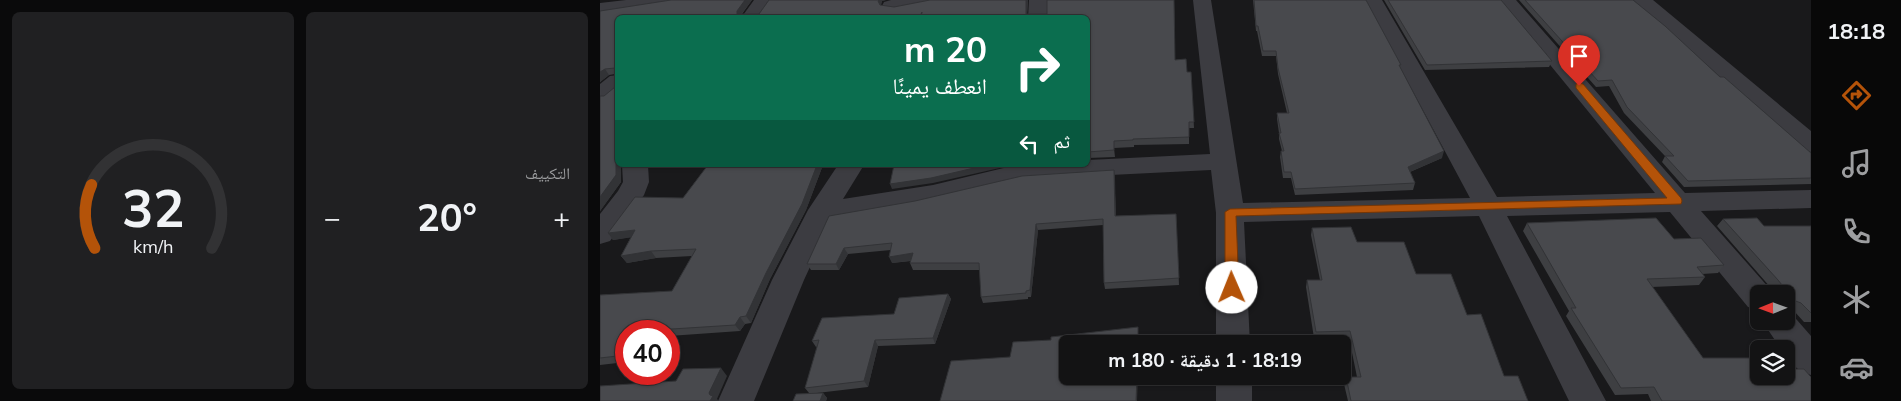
<!DOCTYPE html>
<html lang="ar">
<meta charset="utf-8">
<style>
body{margin:0;font-family:Mulish,"Noto Naskh Arabic",sans-serif;background:#202022;color:#f1f3f6;direction:rtl;height:100vh;display:flex;flex-direction:column;font-size:19px;white-space:nowrap}
*{box-sizing:border-box;margin:0}
p{font-size:16px;color:#9d9ea0}
.icon{flex:none;width:28px;height:28px;fill:none;stroke:currentColor;stroke-width:2;stroke-linecap:round;stroke-linejoin:round}
.map{position:relative;flex:1;overflow:hidden;direction:ltr}
.details{display:flex;flex-direction:column;gap:12px;padding:12px;background:#0a0a0b;width:600px}
.details>*{flex:none}
.top-card{position:absolute;left:15px;top:15px;width:475px;height:152px;border-radius:8px;box-shadow:0 1px 4px #0004,0 0 0 1px #323234;direction:rtl;background:#0b6e4f;color:#fff;overflow:hidden}
.needle{width:32px;rotate:269deg}
.buttons{position:absolute;left:1150px;top:285px;display:grid;gap:10px}
.buttons a{display:grid;place-items:center;width:45px;height:45px;border-radius:8px;background:#131314;box-shadow:0 1px 4px #0004,0 0 0 1px #323234;font-size:25px}
.speed{position:absolute;left:15px;top:320px;display:flex;gap:10px;font-size:25px;font-weight:700;text-align:center}
.speed>*{display:grid;place-content:center;width:65px;height:65px;border-radius:50%;background:#131314;box-shadow:0 1px 4px #0004,0 0 0 1px #323234;line-height:1}
.speed .limit{border:8px solid #d22;background:#fff;color:#111}
.pin{position:absolute;display:grid;place-items:center;width:42px;height:42px;color:#fff;margin:-51px -21px;border-radius:50% 50% 50% 0;rotate:-45deg;box-shadow:0 0 5px #0007}
.pin .icon{rotate:45deg}
.me{position:absolute;width:55px;margin:-28px;rotate:359deg;stroke-linejoin:round;filter:drop-shadow(0 0 4px #0008)}
.turn{display:flex;align-items:center;gap:18px;height:105px;padding:0 20px;font-size:22px}
.turn .icon{width:65px;height:65px;stroke-width:2.5}
.turn b{display:block;font-size:35px;line-height:42px}
.then{display:flex;align-items:center;height:48px;padding:0 20px;background:#0003;gap:10px;font-size:19px}
.big{font-size:38px;font-weight:700;line-height:1.1}
.details .widget{flex:1;display:flex;flex-direction:column;justify-content:center;gap:8px;min-width:0;padding:0 18px;border-radius:8px;background:#202022}
.details .dial{align-items:center;gap:0}
.dial svg{height:130px;overflow:visible;fill:none;stroke:#323234;stroke-width:7;stroke-linecap:round;text-anchor:middle}
.dial text{fill:#f1f3f6;stroke:none}
.heat{display:flex;justify-content:space-between;align-items:center;font-size:28px;direction:ltr}
.details .tiles{flex:1;display:grid;gap:12px;grid-template-columns:repeat(2,1fr)}
.trip{position:absolute;left:459px;top:335px;width:292px;height:50px;border-radius:8px;background:#131314;box-shadow:0 1px 4px #0004,0 0 0 1px #323234;font-weight:700;line-height:50px;text-align:center;direction:rtl}
main{display:flex;flex:1;min-height:0}
.tab-bar{display:flex;flex-direction:column;width:90px;justify-content:space-around;align-items:center;background:#080808;color:#9d9ea0}
.tab-bar .icon{width:35px;height:35px}
.tab-bar .active{color:#b45309}
.tab-bar b{font-size:22px;color:#f1f3f6}
.map>svg:first-child{display:block}
</style>
<main>
<nav class="tab-bar">
<b>18:18</b>
<svg class="icon active" aria-label="directions" viewBox="0 0 24 24"><path d="M12 3l9 9-9 9-9-9zM9 14v-3h6M13 9l2 2-2 2"/></svg>
<svg class="icon" aria-label="music" viewBox="0 0 24 24"><path d="M9 18V5l10-2v13"/><circle cx="6" cy="18" r="3"/><circle cx="16" cy="16" r="3"/></svg>
<svg class="icon" aria-label="phone" viewBox="0 0 24 24"><path d="M5 4h4l2 5-3 2q2 4 5 5l2-3 5 2v4C11 20 4 13 5 4z"/></svg>
<svg class="icon" aria-label="climate" viewBox="0 0 24 24"><path d="M12 3v18M4 7l16 10M4 17L20 7"/></svg>
<svg class="icon" aria-label="car" viewBox="0 0 24 24"><path d="M5 17H2v-5l4-1 3-4h7l3 4 3 1v5h-3M9 17h6M6 11h13"/><circle cx="7" cy="17" r="2"/><circle cx="17" cy="17" r="2"/></svg>
</nav>
<div class="map">
<svg width="1211" height="401" viewBox="0 0 1211 401">
<rect width="100%" height="100%" fill="#19191b"/>
<g fill="none" stroke-linecap="round" stroke-linejoin="round">
<path fill="#3c3c41" fill-rule="evenodd" d="M26,0H77L74,4L68,5L0,15V3Z
M154,0H173L160,18H141Z
M291,0H336L333,4C319,7 299,13 284,10L282,6L284,2Z
M429,0H447V18H428Z
M593,0H611L643,203L870,198L764,0H782L897,197L1055,193L897,0H916L1085,193L1211,190V208L1101,211L1170,289L1173,294H1159V310L1148,307L1070,212L907,216L1006,401H969L879,216L644,222L650,344H616V213L611,170L430,179L317,206L232,219L204,280L154,401H118L172,280L208,210L238,165H264L243,199L333,185L416,165H488V160L610,154Z
M1033,0H1053L1211,131V152L1202,149Z
M18,75V92L8,100L0,102V84L10,76Z
M22,165H48L49,182L44,195L10,241L0,244V214L18,191L23,182Z
M1186,310L1190,312L1211,336V375C1199,371 1186,363 1186,349H1181L1162,321H1186Z
M616,376H652V401H616Z"/>
</g>
<path fill="#3e3f42" d="M71,0H152L142,14H159L169,0H286L282,1L281,5L294,7L330,0H428L427,14H447V0H574L575,60L586,59L587,72H591L594,128H589V144L534,145V147L514,148L515,157L488,158V159V18H18V165H21V182L0,211V96H4L15,87V74L9,75L0,82V11Z
M653,0H766L801,65L800,69L842,158L810,172L815,183L813,190L695,195L691,178H683L680,157L681,151H682L679,139V133L677,119V113H687L678,74L676,56H662L657,31H656Z
M784,0H901L952,61L949,67L825,70Z
M919,0H1033L1120,77L1211,153V184L1084,187L1062,162L1065,156L1024,113L1009,86L996,87Z
M108,165H223L206,210L170,279L151,323L145,324L140,331L69,336V331H26V362L0,365V295L72,291L92,256L56,258L27,263L21,256L31,237L13,240L8,233L83,198Z
M514,170L516,216L576,214L579,285L505,289L504,283L503,225L438,230L431,297H428V299L383,303L381,297L380,270H313L310,263L311,261L292,263L291,250L248,254L239,270H211L207,264L229,216Z
M1123,219L1164,226H1211V322H1204L1194,311L1186,308V294H1174L1175,293L1171,288L1117,226Z
M927,223L1074,239L1124,265L1118,273L1102,274L1105,277L1099,285L1052,287L1103,358L1211,401H1051L1048,394L1015,395L966,316L969,311L923,231Z
M712,228L757,242L816,274L867,315L904,376L928,401H748L744,384L746,377H757L749,338H714L706,287L707,280H720L711,235Z
M348,294L351,299L335,344L278,346L268,387L217,393H223L227,398L226,401H193L209,393L205,388L218,346L216,347L212,341L294,314Z"/>
<path fill="#323336" d="M145,0H152L139,17L137,14V11Z
M279,0H286L282,1L280,7L278,1Z
M426,0H428L427,18L426,14Z
M5,69L9,75L0,82V72Z
M844,151L842,158L807,173L808,167Z
M16,157L18,160V165H21V182L0,211V197Z
M217,165H223L206,210L170,279L151,323L146,316Z
M387,165H413L333,183L292,189L290,184Z
M514,170L515,177L516,223L515,216Z
M436,224L438,230L431,297L430,290Z
M35,230L40,236L13,240L8,233Z
M244,248L248,254L239,270L236,264Z
M51,251L56,258L27,263L21,256Z
M313,253L316,260L292,263L289,257Z
M348,294L351,299L335,344L333,338Z
M140,317L145,324L140,331L135,325Z
M275,340L278,346L268,387L264,381Z
M121,368L127,376L117,399L119,401H110L109,393Z
M537,376H538L537,401H536Z
M223,393L227,398L226,401H220Z"/>
<path fill="#48494d" stroke="#323336" d="M71,0H145L137,11V14H159L169,0H279L278,1L280,5L294,7L330,0H426V14H447V0H574L575,60L586,59L587,72H591L594,122H589V137L533,139V140L514,141V150L488,152V18H321L322,12L319,18H18V157H16V175L0,197V96H4L15,87V68L5,69L0,72V11Z
M654,0H766L801,65H799L844,151L808,167L815,183L695,189L691,172H684L681,151H684L679,133H681L677,113H689L678,68L676,51H663L658,26H656Z
M788,0H901L952,61L827,65Z
M925,0H1033L1065,26L1120,77H1124L1211,153V178L1088,181L1065,156H1074L1027,107L1012,80L998,81Z
M108,165H217L202,204L166,273L146,316L140,317L135,325L56,330L55,331H26V355L0,358V295L72,291L96,249L51,251L21,256L35,230L8,233L35,197L83,198Z
M294,165H387L331,178L290,184Z
M514,170L515,216L576,214L579,278L504,283L503,219L436,224L430,290L426,291V293L381,297L379,263H310L313,253L289,257L292,243L244,248L236,264H207L229,216L315,201L422,176Z
M1056,218L1074,239L1101,238L1124,265L1097,267L1105,277L1047,279L1103,358H1159V376H1186V364L1191,369H1204L1211,377V401H1062L1054,387L1021,388L971,308H976L927,223Z
M1157,218L1164,226H1211V313L1201,303L1193,300L1191,302L1186,296V294H1185L1180,288L1182,285L1178,280L1123,219Z
M751,227L757,242H804L816,274H851L867,315L881,314L904,376H918L928,401H751L746,377H761L750,331L716,332L707,280H722L712,228Z
M348,294L333,338L275,340L264,381L205,388L219,340L212,341L222,318L294,314L299,298Z
M538,327V344H468V376H537L536,401H340L351,361L410,357L413,342L451,340V337Z
M121,368L109,393L110,395L113,396L110,401H0V386L76,381L83,369Z
M223,393L220,401H193L196,394Z"/>
<path fill="#b45309" stroke="#753606" d="M979,83L983,84L1081,198L1082,201L1081,204L636,216L639,288L637,291H627L625,288V212L630,209L1067,198L976,88V84Z"/>
</svg>
<div class="buttons">
<a><svg class="needle" viewBox="-14 -14 28 28"><path d="M0-13l5 13h-10z" fill="#e53935"/><path d="M0 13l5-13h-10z" fill="#9d9ea0"/></svg></a>
<a><svg class="icon" aria-label="layers" viewBox="0 0 24 24"><path d="M12 4l9 5-9 5-9-5zM3 14l9 5 9-5"/></svg></a>
</div>
<div class="speed"><div class="limit">40</div></div>
<div class="pin" style="left:979px;top:86px;background:#d93025"><svg class="icon" aria-label="arrive" viewBox="0 0 24 24"><path d="M6 21V4h12l-3 4 3 4H6"/></svg></div>
<svg class="me" style="left:632px;top:288px" viewBox="-20 -20 40 40"><circle r="19" fill="#fff"/><path d="M0-13L10 11 0 6-10 11z" fill="#b45309"/></svg>
<div class="trip">18:19 · 1 دقيقة · 180 m</div>
<div class="top-card">
<div class="turn"><svg class="icon" aria-label="right" viewBox="0 0 24 24"><path d="M7 20v-9h11M14 6l5 5-5 5"/></svg><div><b>20 m</b>انعطف يمينًا</div></div>
<div class="then">ثم<svg class="icon" aria-label="left" viewBox="0 0 24 24"><path d="M17 20v-9H6M10 6l-5 5 5 5"/></svg></div>
</div>
</div>
<section class="details">
<div class="tiles">
<div class="widget"><p>التكييف</p>
<div class="heat"><a>−</a><b class="big">20°</b><a>+</a></div>
</div>
<div class="widget dial"><svg viewBox="0 0 100 80">
<path d="M14 69A42 42 0 1 1 86 69"/>
<path d="M14 69A42 42 0 0 1 12 30" stroke="#b45309"/>
<text x="50" y="56" font-size="32" font-weight="700">32</text>
<text x="50" y="72" font-size="11">km/h</text>
</svg></div>
</div>
</section>
</main>
